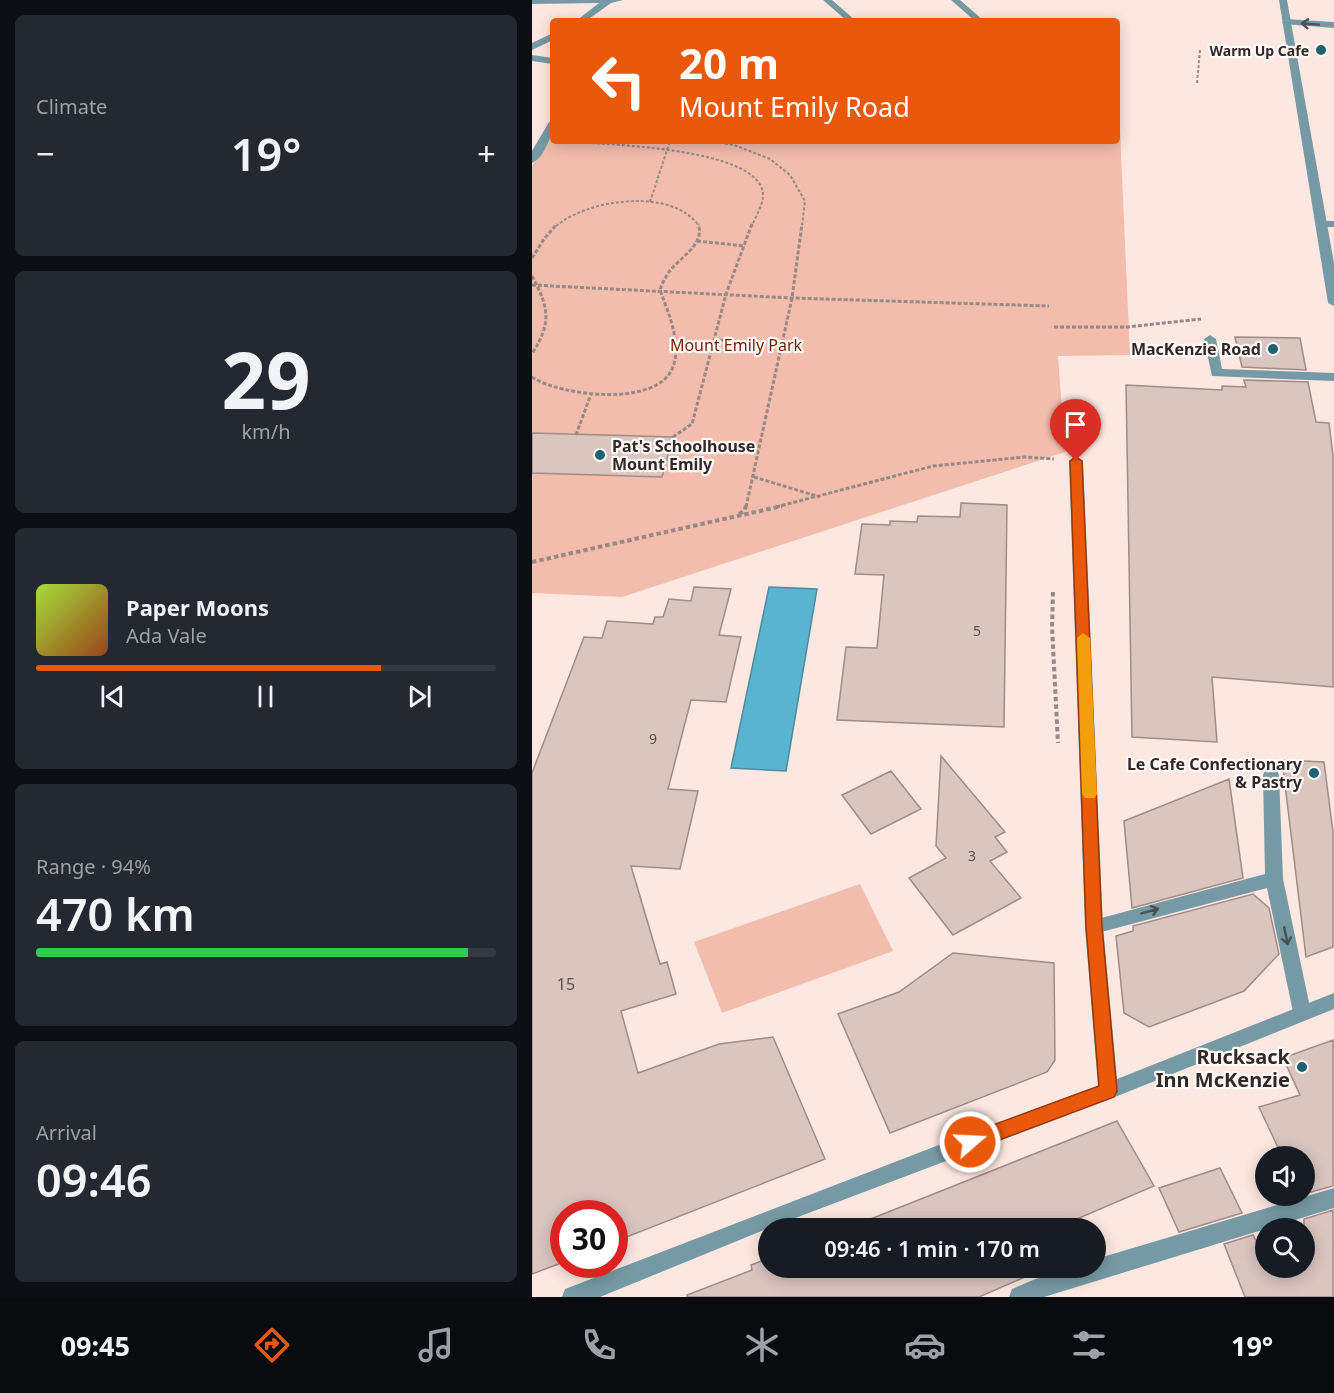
<!DOCTYPE html>
<meta charset="utf-8">
<style>
body{margin:0;font-family:"Noto Sans",sans-serif;background:#242831;color:#f1f3f6;height:100vh;display:flex;flex-direction:column;font-size:22px;white-space:nowrap}
*{box-sizing:border-box;margin:0}
p{font-size:20px;color:#9ea1a6}
.icon{flex:none;width:33px;height:33px;fill:none;stroke:currentColor;stroke-width:2;stroke-linecap:round;stroke-linejoin:round}
.map{position:relative;flex:1;overflow:hidden}
.side{display:flex;flex-direction:column;gap:15px;padding:15px;background:#0d0f14;width:532px}
.side>*{flex:none}
.top-card{position:absolute;left:18px;top:18px;width:570px;height:126px;border-radius:6px;box-shadow:0 3px 15px #0003;background:#ea580c;color:#fff;overflow:hidden}
.tools{position:absolute;left:723px;top:1146px;display:grid;gap:12px}
.tools a{display:grid;place-items:center;width:60px;height:60px;border-radius:50%;background:#171b24;box-shadow:0 3px 15px #0003;font-size:30px}
.speed{position:absolute;left:18px;top:1200px;display:flex;gap:12px;font-size:30px;font-weight:700;text-align:center}
.speed>*{display:grid;place-content:center;width:78px;height:78px;border-radius:50%;background:#171b24;box-shadow:0 3px 15px #0003;line-height:1}
.speed .limit{border:9px solid #d22;background:#fff;color:#111}
.pin{position:absolute;display:grid;place-items:center;width:51px;height:51px;color:#fff;margin:-62px -26px;border-radius:50% 50% 50% 0;rotate:-45deg;box-shadow:0 0 6px #0007}
.pin .icon{rotate:45deg}
.me{position:absolute;width:66px;margin:-33px;rotate:71deg;stroke-linejoin:round;filter:drop-shadow(0 0 4px #0008)}
.turn{display:flex;align-items:center;gap:21px;height:126px;padding:0 30px;font-size:27px}
.turn .icon{width:78px;height:78px;stroke-width:2.5}
.turn b{display:block;font-size:42px;line-height:51px}
.big{font-size:45px;font-weight:600;line-height:1.1}
.side .widget{flex:1;display:flex;flex-direction:column;justify-content:center;gap:9px;min-width:0;padding:0 21px;border-radius:9px;background:#242831}
.side .dial{align-items:center;gap:0}
.dial b{font-size:78px;line-height:1}
.song{display:flex;align-items:center;gap:18px}
.cover{width:72px;height:72px;border-radius:9px;background:linear-gradient(135deg,hsl(80 70% 55%),hsl(20 70% 35%))}
.played{height:6px;border-radius:3px;background:linear-gradient(90deg,#ea580c 75%,#363941 75%)}
.keys{display:flex;justify-content:space-around;direction:ltr}
.heat{display:flex;justify-content:space-between;align-items:center;font-size:33px;direction:ltr}
.charge{height:9px;border-radius:4px;background:linear-gradient(90deg,#34c759 94%,#363941 0)}
.trip{position:absolute;left:226px;top:1218px;width:348px;height:60px;border-radius:30px;background:#171b24;box-shadow:0 3px 15px #0003;font-weight:600;line-height:60px;text-align:center}
.tab-bar{display:flex;height:96px;justify-content:space-around;align-items:center;background:#090b0e;color:#9ea1a6}
.tab-bar .icon{width:42px;height:42px}
.tab-bar .active{color:#ea580c}
.tab-bar b{font-size:27px;color:#f1f3f6}
main{display:flex;flex:1;min-height:0}
.map>svg:first-child{display:block}
</style>
<main>
<section class="side">
<div class="widget"><p>Climate</p>
<div class="heat"><a>−</a><b class="big">19°</b><a>+</a></div>
</div>
<div class="widget dial"><b>29</b><p>km/h</p></div>
<div class="widget">
<div class="song"><i class="cover"></i><div><b>Paper Moons</b><p>Ada Vale</p></div></div>
<div class="played"></div>
<div class="keys"><svg class="icon" aria-label="previous" viewBox="0 0 24 24"><path d="M18 5L8 12l10 7zM5 5v14"/></svg><svg class="icon" aria-label="pause" viewBox="0 0 24 24"><path d="M8 5v14M16 5v14"/></svg><svg class="icon" aria-label="next" viewBox="0 0 24 24"><path d="M6 5l10 7-10 7zM19 5v14"/></svg></div>
</div>
<div class="widget"><p>Range · 94%</p><b class="big">470 km</b><div class="charge"></div></div>
<div class="widget"><p>Arrival</p><b class="big">09:46</b></div>
</section>
<div class="map">
<svg width="802" height="1297" viewBox="0 0 802 1297">
<rect width="100%" height="100%" fill="#fde7e1"/>
<path fill="#f3bdae" d="M585,108H587L598,355L526,356L533,452L90,597L0,593V166L21,129V141H585Z
M328,884L361,951L190,1013L162,942Z"/>
<path fill="#59b4cf" stroke="#4d8a9d" stroke-width="1.5" d="M237,587L285,589L254,771L199,768Z"/>
<path fill="#dac5bf" stroke="#a08b86" stroke-width="1.5" d="M703,337L768,338L774,370L710,367Z
M712,380L776,382L784,422L797,423L801,456V687L680,677L685,742L600,737L594,385L690,390V386L714,387Z
M0,433L141,437L130,477L0,473Z
M429,503L475,505L472,727L305,720L314,647L345,648L352,575L323,574L330,524L358,525V521L385,522L386,516L428,517Z
M162,587L199,589L187,635L209,637L194,702L159,700L136,789L166,791L148,869L99,866L128,964L135,962L144,994L89,1011L106,1073L187,1044L241,1037L293,1159L82,1242V1214H32V1262L0,1274V773L52,637L70,638L75,621L121,624L123,617H131L137,599L159,601Z
M409,756L473,832L463,837L475,852L458,861L489,898L421,935L377,878L414,858L404,846Z
M750,760L792,762L801,832V947L774,957Z
M359,771L389,809L339,834L310,795Z
M697,779L711,878L600,908L592,821Z
M721,894L737,908L747,954L712,991L617,1027L592,1013L584,936L601,931V926Z
M421,953L522,963L523,1060L515,1072L358,1133L306,1014L367,992Z
M801,1040V1186L772,1194V1156H750L727,1107L768,1095L751,1058Z
M585,1121L622,1186L524,1228H316Z
M688,1168L710,1213L647,1232L627,1188Z
M801,1210V1297H713L692,1244L721,1235L728,1248L734,1247V1268H772V1219Z
M237,1258V1268H508L509,1270L447,1297H155V1295L220,1270L219,1265Z"/>
<g fill="none" stroke-linecap="round" stroke-linejoin="round">
<path stroke="#988985" stroke-width="2" stroke-dasharray="3 2" stroke-linecap="butt" d="M665,83L668,50
M178,141L202,145L238,159L258,175L273,201L270,226
M45,142C78,145 232,148 231,196C231,205 223,217 220,226
M118,202L138,141
M24,226C56,199 140,187 167,226"/>
<path stroke="#988985" stroke-width="3" stroke-dasharray="4 2" stroke-linecap="butt" d="M165,241L213,246
M0,258L12,239L25,224
M0,276C17,308 20,322 0,354
M0,285L260,298L517,306
M522,327H595L669,319
M182,340L250,344
M0,377C28,396 126,408 141,367C150,343 136,312 128,290C130,284 133,278 137,272C147,258 174,244 166,224
M44,435L59,394
M141,437L160,424L194,294L220,224
M222,477L288,497
M214,507L260,298L270,224
M244,507L401,466L493,457L522,459"/>
<path stroke="#988985" stroke-width="4" stroke-dasharray="4.5 3" stroke-linecap="butt" d="M207,514L212,511L214,506
M0,562L250,506
M521,592L520,627L526,743"/>
<path fill="#769aa5" fill-rule="evenodd" d="M291,0H300L324,21H315Z
M419,0H428L452,21H443Z
M754,19L802,22V28L751,24L750,22Z
M802,221V227H790L785,224L790,221Z
M678,335L684,339L690,369L802,373V381L680,376L672,339Z
M739,769L745,771L747,775L751,879L779,1012L777,1018L770,1020L763,1018L761,1012L735,888L562,934L556,932L553,927L556,922L562,920L733,874L731,775L733,771Z
M802,1188V1208L512,1297H477L480,1289C512,1275 529,1268 564,1268V1259Z"/>
<path fill="#769aa5" fill-rule="evenodd" d="M0,0H91L79,3L54,21H44L67,3L0,4Z
M747,0H755L802,263V306L796,303Z
M21,33V40L0,50V43Z
M0,55L21,58V64L0,61Z
M21,121C21,134 12,158 0,163V151L17,122Z
M544,457L551,461L571,927L585,1079L802,993V1009L583,1097L237,1228L68,1297H30L33,1289L41,1286L438,1133L566,1086L553,927L537,461Z"/>
</g>
<defs><path id="oneway-shaft" d="M-6 0H5M1.5-3L5.5 0L1.5 3" fill="none" stroke-width="1.6" stroke-linecap="round" stroke-linejoin="round" transform="scale(1.5)"/></defs>
<g stroke="#495153">
<use href="#oneway-shaft" transform="translate(778 24) rotate(-176)"/>
<use href="#oneway-shaft" transform="translate(618 911) rotate(-15)"/>
<use href="#oneway-shaft" transform="translate(754 936) rotate(78)"/>
</g>
<path fill="#ea580c" stroke="#983908" stroke-width="1.5" d="M544,457L550,461L570,927L585,1091L582,1097L438,1151L431,1148L429,1142L431,1136L567,1086L554,927L538,461Z"/>
<path fill="#f59e0b" d="M551,633L558,638L565,794L563,798H553L550,794L545,638Z"/>
<g fill="#1d6173" stroke="#fdf9f7" stroke-width="2">
<circle cx="789" cy="50" r="6"/>
<circle cx="741" cy="349" r="6"/>
<circle cx="68" cy="455" r="6"/>
<circle cx="782" cy="773" r="6"/>
<circle cx="770" cy="1067" r="6"/>
</g>
<g text-anchor="middle" dominant-baseline="central" stroke-width="4.5" stroke-linejoin="round" paint-order="stroke">
<g font-size="14" font-weight="bold" fill="#312927" stroke="#fdf9f7" text-anchor="end">
<text x="777" y="50">Warm Up Cafe</text>
</g>
<g font-size="14" fill="#5b504d">
<text x="445" y="630">5</text>
<text x="121" y="738">9</text>
<text x="440" y="855">3</text>
</g>
<g font-size="16" fill="#731d00" stroke="#fdf9f7">
<text x="204" y="345">Mount Emily Park</text>
</g>
<g font-size="16" font-weight="bold" fill="#312927" stroke="#fdf9f7" text-anchor="end">
<text x="729" y="349">MacKenzie Road</text>
<text x="80" y="446" text-anchor="start">Pat's Schoolhouse<tspan x="80" dy="18">Mount Emily</tspan></text>
<text x="770" y="764">Le Cafe Confectionary<tspan x="770" dy="18">&amp; Pastry</tspan></text>
</g>
<g font-size="16" fill="#5b504d">
<text x="34" y="984">15</text>
</g>
<g font-size="20" font-weight="bold" fill="#312927" stroke="#fdf9f7" text-anchor="end">
<text x="758" y="1056">Rucksack<tspan x="758" dy="23">Inn McKenzie</tspan></text>
</g>
</g>
</svg>
<div class="tools">
<a><svg class="icon" aria-label="sound" viewBox="0 0 24 24"><path d="M4 9h4l5-4v14l-5-4H4zM17 9q2 3 0 6"/></svg></a>
<a><svg class="icon" aria-label="search" viewBox="0 0 24 24"><circle cx="10" cy="10" r="6"/><path d="M15 15l6 6"/></svg></a>
</div>
<div class="speed"><div class="limit">30</div></div>
<div class="pin" style="left:544px;top:461px;background:#d93025"><svg class="icon" aria-label="arrive" viewBox="0 0 24 24"><path d="M6 21V4h12l-3 4 3 4H6"/></svg></div>
<svg class="me" style="left:438px;top:1142px" viewBox="-20 -20 40 40"><circle r="17" fill="#ea580c" stroke="#fff" stroke-width="3"/><path d="M0-11L8 9 0 5-8 9z" fill="#fff"/></svg>
<div class="trip">09:46 · 1 min · 170 m</div>
<div class="top-card">
<div class="turn"><svg class="icon" aria-label="left" viewBox="0 0 24 24"><path d="M17 20v-9H6M10 6l-5 5 5 5"/></svg><div><b>20 m</b>Mount Emily Road</div></div>
</div>
</div>
</main>
<nav class="tab-bar">
<b>09:45</b>
<svg class="icon active" aria-label="directions" viewBox="0 0 24 24"><path d="M12 3l9 9-9 9-9-9zM9 14v-3h6M13 9l2 2-2 2"/></svg>
<svg class="icon" aria-label="music" viewBox="0 0 24 24"><path d="M9 18V5l10-2v13"/><circle cx="6" cy="18" r="3"/><circle cx="16" cy="16" r="3"/></svg>
<svg class="icon" aria-label="phone" viewBox="0 0 24 24"><path d="M5 4h4l2 5-3 2q2 4 5 5l2-3 5 2v4C11 20 4 13 5 4z"/></svg>
<svg class="icon" aria-label="climate" viewBox="0 0 24 24"><path d="M12 3v18M4 7l16 10M4 17L20 7"/></svg>
<svg class="icon" aria-label="car" viewBox="0 0 24 24"><path d="M5 17H2v-5l4-1 3-4h7l3 4 3 1v5h-3M9 17h6M6 11h13"/><circle cx="7" cy="17" r="2"/><circle cx="17" cy="17" r="2"/></svg>
<svg class="icon" aria-label="filters" viewBox="0 0 24 24"><path d="M4 7h16M4 17h16"/><circle cx="9" cy="7" r="2"/><circle cx="15" cy="17" r="2"/></svg>
<b>19°</b>
</nav>
